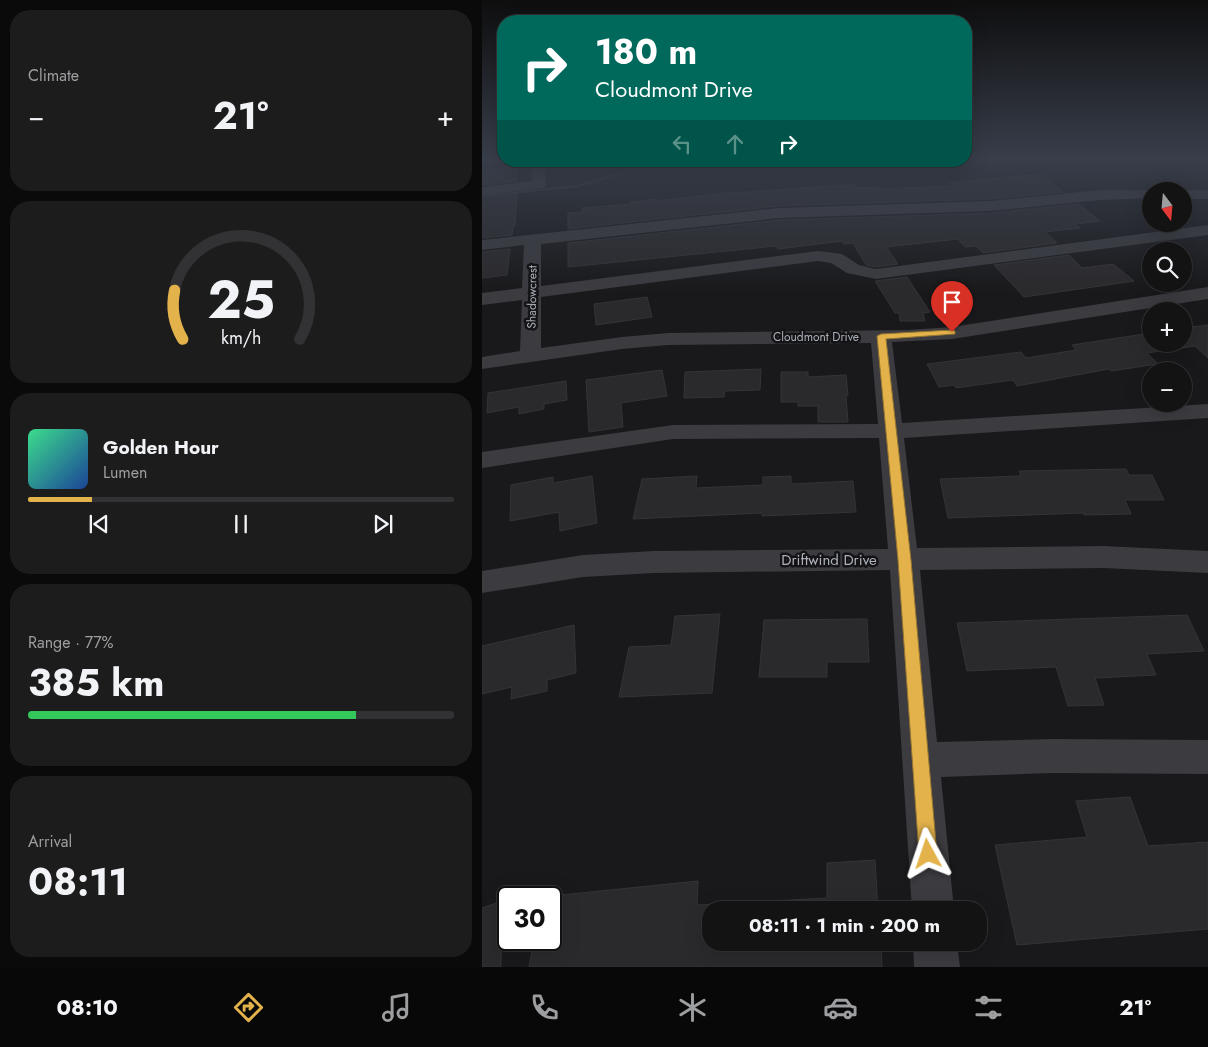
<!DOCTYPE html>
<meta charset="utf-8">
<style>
body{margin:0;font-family:Jost,sans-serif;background:#1c1c1d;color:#f1f3f6;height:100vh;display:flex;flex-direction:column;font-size:19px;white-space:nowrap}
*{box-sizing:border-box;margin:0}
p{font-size:16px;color:#9d9ea0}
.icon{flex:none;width:28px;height:28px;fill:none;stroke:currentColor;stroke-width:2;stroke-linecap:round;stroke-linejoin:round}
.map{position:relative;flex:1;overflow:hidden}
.side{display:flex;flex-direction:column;gap:10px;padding:10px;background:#0a0a0b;width:482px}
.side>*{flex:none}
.banner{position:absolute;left:15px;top:15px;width:475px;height:152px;border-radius:20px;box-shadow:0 5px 20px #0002,0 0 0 1px #323234;background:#00695c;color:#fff;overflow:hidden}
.needle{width:32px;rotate:164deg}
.fabs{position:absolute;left:660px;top:182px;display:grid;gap:10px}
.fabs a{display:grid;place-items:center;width:50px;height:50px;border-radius:50%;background:#131314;box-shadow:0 5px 20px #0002,0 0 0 1px #323234;font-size:25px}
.speed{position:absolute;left:15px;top:886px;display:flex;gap:10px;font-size:25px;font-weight:700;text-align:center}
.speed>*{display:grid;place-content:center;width:65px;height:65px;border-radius:50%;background:#131314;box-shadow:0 5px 20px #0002,0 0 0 1px #323234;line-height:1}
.speed .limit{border:2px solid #111;border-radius:8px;background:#fff;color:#111}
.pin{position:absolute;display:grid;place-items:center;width:42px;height:42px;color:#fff;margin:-51px -21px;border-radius:50% 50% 50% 0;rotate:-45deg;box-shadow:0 0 5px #0007}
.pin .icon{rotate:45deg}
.me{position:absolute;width:55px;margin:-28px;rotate:355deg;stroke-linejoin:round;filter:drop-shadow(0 0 4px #0008)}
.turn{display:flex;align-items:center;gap:18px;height:105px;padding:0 15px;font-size:22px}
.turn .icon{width:65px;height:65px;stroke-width:2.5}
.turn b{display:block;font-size:35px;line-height:42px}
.lanes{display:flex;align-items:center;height:48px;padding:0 15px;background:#0003;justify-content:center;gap:25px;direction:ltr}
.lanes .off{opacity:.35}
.big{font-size:38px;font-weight:700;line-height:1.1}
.side .tile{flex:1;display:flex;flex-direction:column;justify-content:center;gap:8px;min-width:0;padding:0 18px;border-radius:20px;background:#1c1c1d}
.side .dial{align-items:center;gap:0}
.dial svg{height:130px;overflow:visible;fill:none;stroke:#323234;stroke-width:7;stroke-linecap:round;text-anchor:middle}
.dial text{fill:#f1f3f6;stroke:none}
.song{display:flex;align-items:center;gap:15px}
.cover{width:60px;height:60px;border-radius:8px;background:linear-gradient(135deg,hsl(150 70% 55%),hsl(220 70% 35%))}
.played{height:5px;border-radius:2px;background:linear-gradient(90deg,#e3b24a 15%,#323234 15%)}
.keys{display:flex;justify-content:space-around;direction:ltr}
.heat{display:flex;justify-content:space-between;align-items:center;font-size:28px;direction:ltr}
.charge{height:8px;border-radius:4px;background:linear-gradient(90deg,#34c759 77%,#323234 0)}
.trip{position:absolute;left:220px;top:901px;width:285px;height:50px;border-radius:20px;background:#131314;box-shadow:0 5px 20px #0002,0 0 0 1px #323234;font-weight:700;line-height:50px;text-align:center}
.menu{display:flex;height:80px;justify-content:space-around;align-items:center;background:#080808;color:#9d9ea0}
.menu .icon{width:35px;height:35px}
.menu .active{color:#e3b24a}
.menu b{font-size:22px;color:#f1f3f6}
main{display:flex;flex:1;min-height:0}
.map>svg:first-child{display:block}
</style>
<main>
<section class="side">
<div class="tile"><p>Climate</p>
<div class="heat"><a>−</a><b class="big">21°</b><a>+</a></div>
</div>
<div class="tile dial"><svg viewBox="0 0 100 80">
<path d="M14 69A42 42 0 1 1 86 69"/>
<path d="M14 69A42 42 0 0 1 9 39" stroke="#e3b24a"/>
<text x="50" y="56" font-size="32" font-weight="700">25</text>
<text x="50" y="72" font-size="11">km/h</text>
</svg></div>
<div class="tile">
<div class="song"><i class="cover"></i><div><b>Golden Hour</b><p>Lumen</p></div></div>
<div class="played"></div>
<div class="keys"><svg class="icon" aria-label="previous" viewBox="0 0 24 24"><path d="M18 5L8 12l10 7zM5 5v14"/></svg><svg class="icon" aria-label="pause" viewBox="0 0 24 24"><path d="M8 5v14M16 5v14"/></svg><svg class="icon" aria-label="next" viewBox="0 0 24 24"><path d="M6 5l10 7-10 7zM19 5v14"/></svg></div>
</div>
<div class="tile"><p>Range · 77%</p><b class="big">385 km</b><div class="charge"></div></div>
<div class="tile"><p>Arrival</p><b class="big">08:11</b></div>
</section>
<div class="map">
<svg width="726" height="967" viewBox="0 0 726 967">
<rect width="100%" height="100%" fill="#19191b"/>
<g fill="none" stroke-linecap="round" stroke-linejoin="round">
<path fill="#30383e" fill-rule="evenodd" d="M176,161H183L96,187L0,197V195L96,185Z"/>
</g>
<path fill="#2a292c" stroke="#343437" d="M36,166L35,181L0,185V170Z
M559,174L581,192L508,199L297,206L86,229V213L100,212V208L149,204V202L175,199V201L252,192L253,193L345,186L373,185L374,188L396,187L397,189L470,186L467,183Z
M35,193L33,226H31L30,235L0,238V197Z
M597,204L618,221L593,224L598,228L563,232L575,243L501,253L494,246L483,247L476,239L404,247L416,264L394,267L384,265L371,243L362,244L360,241L296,249L294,246L86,267V243L297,220L508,213Z
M28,249L25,275L0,278V252Z
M587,255L600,268L631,264L652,281L542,297L512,265Z
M425,277L448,312L441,313L443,321H418L417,313H413L393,281Z
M165,297L170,317L114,325L112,304Z
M726,325V358L713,346L665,353L676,364L629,371L627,369L535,386L531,380L474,388L472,385L457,387L445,364L539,352L544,358L594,350L590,345L669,333V344H701V328Z
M279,369L278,390L243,391L242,397L202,398L203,372Z
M180,370L185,396L139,403L141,427L107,432L104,380Z
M299,372H326V377L364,375L366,395H364L366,422H336V406H316V402H299Z
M84,381L85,400L62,404V409L37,414V407L5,413L6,393Z
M644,469L647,475H670L682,500H643L649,514L602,515V513L466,518L458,479L539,476L537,471Z
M110,476L115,523L78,531L77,512L28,521L29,485L71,477V483Z
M215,476L214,488L281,485V477L309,476V484L371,481L374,512L280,516V513L151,519L160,479Z
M238,614L230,693L137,697L147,647L189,645L193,616Z
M705,615L722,651L665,654L674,675L613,678L622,705L586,706L574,667L485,671L475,623Z
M385,619L387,662H345V677H277L282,620Z
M92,625L94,673L65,680V691L29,699L30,687L0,694V646Z
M648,797L666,846L726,842V929L535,945L513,845L605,837L594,801Z
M393,860L396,910H229V942H399L400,967H47L52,940H69V896L216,881L215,905L345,898V863Z
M20,901L19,967H0V908Z"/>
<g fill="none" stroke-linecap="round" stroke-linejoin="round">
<path fill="#3b3b40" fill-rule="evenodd" d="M0,158H21V161H27L21,164L0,166Z
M49,161H63L64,185L62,188L0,195V187L50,181Z
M618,190H669L675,191H669V198L618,200L508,211L297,218L59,244V286L336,251L360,254L377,265L394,269L726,225V235L394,279L365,273L349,263L336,261L59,297V348L140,337L186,333L426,330L470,327L726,287V299L470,339L410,342L420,423L726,404V418L422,438L435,548L621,546L726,551V573L621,568L438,570L455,742L571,739L726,740V774L571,773L459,777L472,910H430L408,570L172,573L101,577L0,593V571L101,555L172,551L406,549L397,438L191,439L0,468V452L191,425L396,424L389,343L186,345L140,349L0,369V357L38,351L40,300L0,305V293L40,288L42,245L0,250V240L297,208L508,201Z
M701,190H726V199H701V191H695Z
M431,942H475L478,967H432Z"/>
</g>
<linearGradient id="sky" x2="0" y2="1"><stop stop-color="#0e0e0f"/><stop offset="0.54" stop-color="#383e4a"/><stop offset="1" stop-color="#383e4a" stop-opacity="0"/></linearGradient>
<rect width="726" height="293" fill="url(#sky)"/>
<path fill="#e3b24a" stroke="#947430" d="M470,330L473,331V334L404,339L429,560L455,854L452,860L446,863L440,860L437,854L416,560L395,336L399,334Z"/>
<g text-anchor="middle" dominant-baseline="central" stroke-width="5" stroke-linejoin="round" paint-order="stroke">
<g font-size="12" fill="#adb1ba" stroke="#141416">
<text transform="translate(50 297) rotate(-89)">Shadowcrest</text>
<text x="334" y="337">Cloudmont Drive</text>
</g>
<g font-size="15" fill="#adb1ba" stroke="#141416">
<text x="347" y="560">Driftwind Drive</text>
</g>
</g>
</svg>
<div class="fabs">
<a><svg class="needle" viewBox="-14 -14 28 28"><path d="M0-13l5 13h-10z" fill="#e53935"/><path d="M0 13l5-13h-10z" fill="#9d9ea0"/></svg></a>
<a><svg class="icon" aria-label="search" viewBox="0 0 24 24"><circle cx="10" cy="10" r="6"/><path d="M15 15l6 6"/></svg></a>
<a>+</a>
<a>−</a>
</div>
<div class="speed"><div class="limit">30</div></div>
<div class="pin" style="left:470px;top:332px;background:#d93025"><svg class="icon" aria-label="arrive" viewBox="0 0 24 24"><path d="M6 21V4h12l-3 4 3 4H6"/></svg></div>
<svg class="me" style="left:446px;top:854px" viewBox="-20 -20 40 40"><path d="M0-17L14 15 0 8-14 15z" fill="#e3b24a" stroke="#fff" stroke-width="4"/></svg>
<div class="trip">08:11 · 1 min · 200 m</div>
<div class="banner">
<div class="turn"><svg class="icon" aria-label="right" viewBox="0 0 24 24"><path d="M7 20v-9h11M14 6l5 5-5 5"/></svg><div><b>180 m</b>Cloudmont Drive</div></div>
<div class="lanes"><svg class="icon off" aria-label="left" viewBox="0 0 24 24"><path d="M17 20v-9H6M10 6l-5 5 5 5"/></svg><svg class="icon off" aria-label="ahead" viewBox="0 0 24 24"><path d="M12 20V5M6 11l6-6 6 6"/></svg><svg class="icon" aria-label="right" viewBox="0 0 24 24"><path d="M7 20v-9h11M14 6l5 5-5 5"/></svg></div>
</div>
</div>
</main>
<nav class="menu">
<b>08:10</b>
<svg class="icon active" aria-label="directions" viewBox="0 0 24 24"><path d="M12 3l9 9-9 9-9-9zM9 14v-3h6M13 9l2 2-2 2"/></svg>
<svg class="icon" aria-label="music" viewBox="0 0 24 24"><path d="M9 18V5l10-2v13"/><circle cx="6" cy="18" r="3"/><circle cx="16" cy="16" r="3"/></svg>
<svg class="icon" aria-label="phone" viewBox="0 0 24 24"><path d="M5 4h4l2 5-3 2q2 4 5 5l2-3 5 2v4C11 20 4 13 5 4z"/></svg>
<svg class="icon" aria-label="climate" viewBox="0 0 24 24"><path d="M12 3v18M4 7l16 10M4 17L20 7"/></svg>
<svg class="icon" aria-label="car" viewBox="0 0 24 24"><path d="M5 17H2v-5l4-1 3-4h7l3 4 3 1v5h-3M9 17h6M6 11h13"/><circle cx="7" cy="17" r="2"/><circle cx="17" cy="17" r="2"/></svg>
<svg class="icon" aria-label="filters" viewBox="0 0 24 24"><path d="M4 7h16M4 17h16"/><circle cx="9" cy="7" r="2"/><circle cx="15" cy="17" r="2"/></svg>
<b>21°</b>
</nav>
